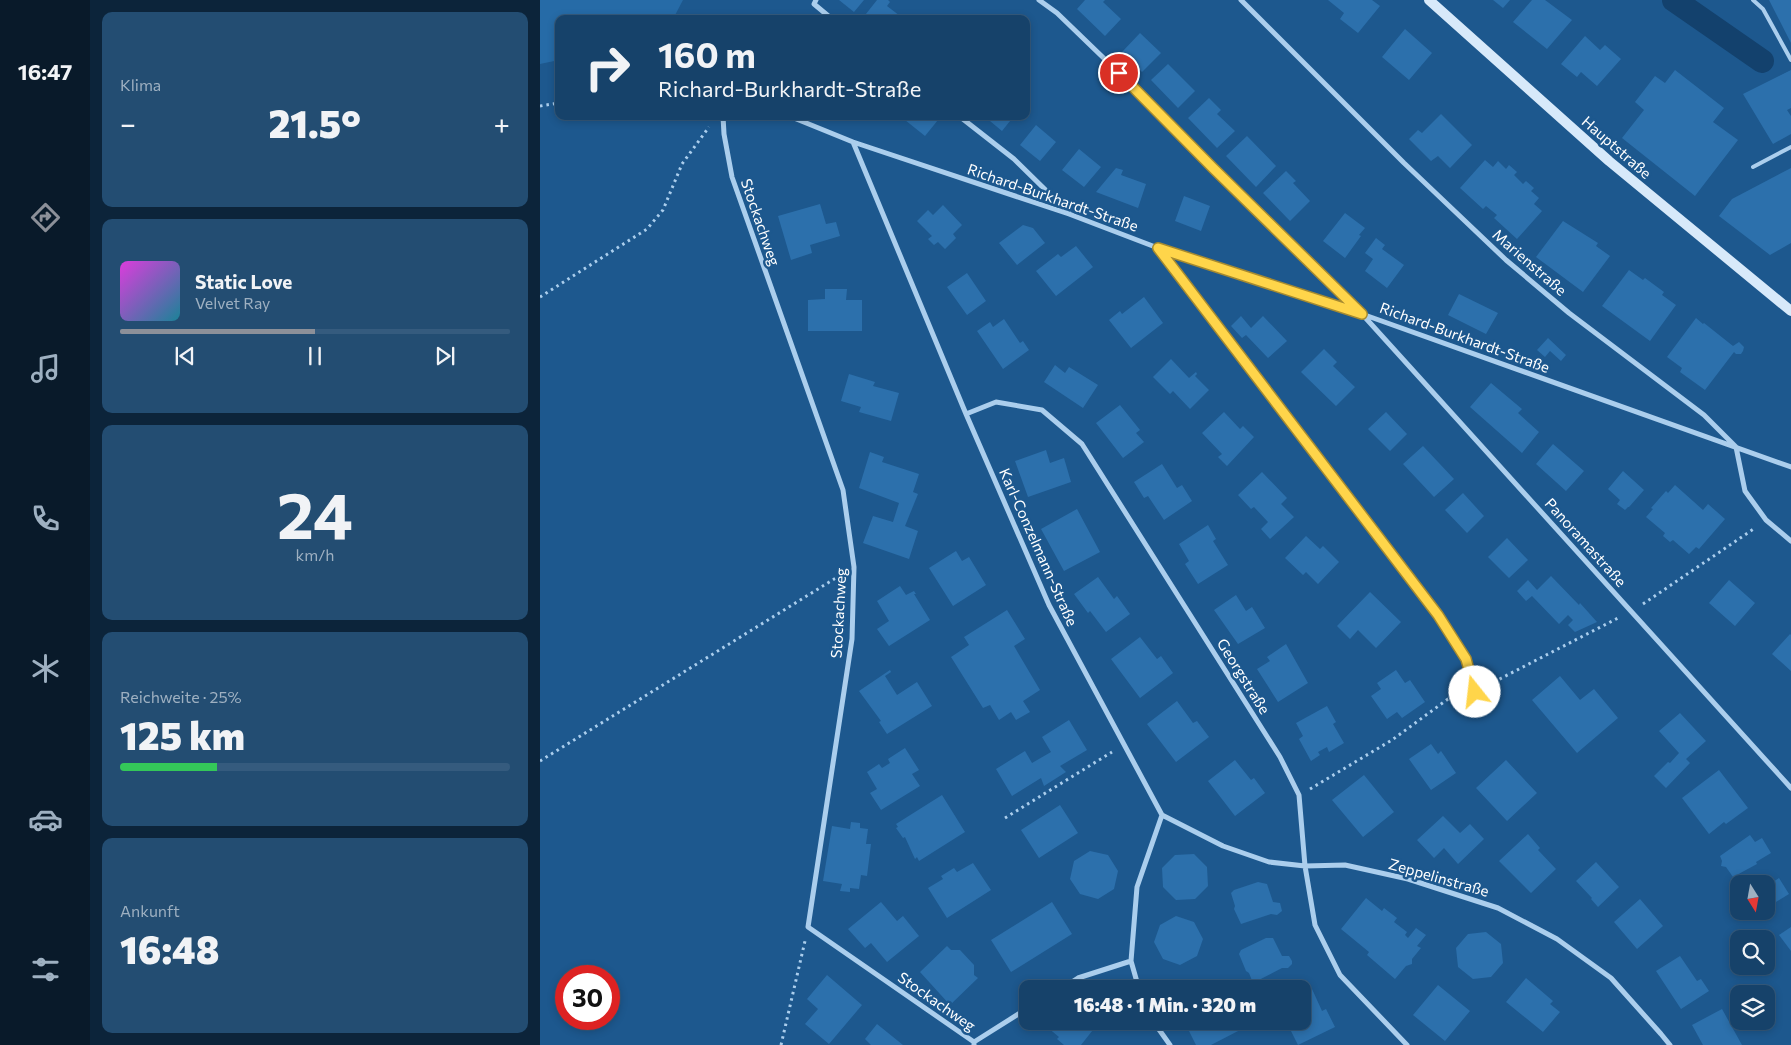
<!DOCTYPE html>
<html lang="de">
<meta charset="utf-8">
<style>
body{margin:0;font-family:Commissioner,sans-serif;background:#234d72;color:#f1f3f6;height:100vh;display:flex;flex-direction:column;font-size:19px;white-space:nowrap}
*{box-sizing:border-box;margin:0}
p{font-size:16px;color:#9eb0c1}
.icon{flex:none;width:28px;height:28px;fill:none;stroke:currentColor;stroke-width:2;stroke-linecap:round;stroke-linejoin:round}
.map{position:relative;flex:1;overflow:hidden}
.sheet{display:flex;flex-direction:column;gap:12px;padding:12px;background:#0c243a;width:450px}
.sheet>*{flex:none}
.hud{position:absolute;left:15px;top:15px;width:475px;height:105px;border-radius:10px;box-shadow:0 2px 8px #0003,0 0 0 1px #355b7e;background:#16426a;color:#f1f3f6;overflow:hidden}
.needle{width:32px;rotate:169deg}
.controls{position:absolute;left:1190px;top:875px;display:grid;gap:10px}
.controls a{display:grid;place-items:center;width:45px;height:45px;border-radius:10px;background:#16426a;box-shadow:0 2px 8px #0003,0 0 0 1px #355b7e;font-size:25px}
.speed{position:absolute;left:15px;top:965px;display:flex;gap:10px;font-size:25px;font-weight:700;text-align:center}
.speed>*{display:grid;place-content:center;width:65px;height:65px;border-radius:50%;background:#16426a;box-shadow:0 2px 8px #0003,0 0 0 1px #355b7e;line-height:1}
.speed .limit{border:8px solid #d22;background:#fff;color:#111}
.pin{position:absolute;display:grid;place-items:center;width:42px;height:42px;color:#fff;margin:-21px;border:2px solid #fff;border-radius:50%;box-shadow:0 1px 5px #0007}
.me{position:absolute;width:55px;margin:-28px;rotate:344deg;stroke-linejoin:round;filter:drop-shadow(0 0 4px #0008)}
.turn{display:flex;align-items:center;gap:18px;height:105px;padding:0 20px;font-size:22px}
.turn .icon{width:65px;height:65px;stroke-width:2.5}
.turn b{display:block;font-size:35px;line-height:42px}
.big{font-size:38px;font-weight:800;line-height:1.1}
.sheet .tile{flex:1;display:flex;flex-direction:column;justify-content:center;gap:8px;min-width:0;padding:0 18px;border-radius:10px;background:#234d72}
.sheet .dial{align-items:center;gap:0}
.dial b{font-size:65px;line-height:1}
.song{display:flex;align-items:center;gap:15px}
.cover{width:60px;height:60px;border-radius:8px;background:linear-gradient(135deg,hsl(300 70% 55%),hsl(190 70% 35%))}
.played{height:5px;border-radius:2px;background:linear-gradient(90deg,#8c9099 50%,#355b7e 50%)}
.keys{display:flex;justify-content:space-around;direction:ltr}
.heat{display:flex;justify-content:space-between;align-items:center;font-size:28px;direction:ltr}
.charge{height:8px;border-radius:4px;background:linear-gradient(90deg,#34c759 25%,#355b7e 0)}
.trip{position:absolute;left:479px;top:980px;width:292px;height:50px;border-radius:10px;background:#16426a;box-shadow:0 2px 8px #0003,0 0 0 1px #355b7e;font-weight:800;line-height:50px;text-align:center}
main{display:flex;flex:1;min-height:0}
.tabs{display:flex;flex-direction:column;width:90px;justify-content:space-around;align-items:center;background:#091a2a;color:#9eb0c1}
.tabs .icon{width:35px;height:35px}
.tabs .active{color:#8c9099}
.tabs b{font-size:22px;color:#f1f3f6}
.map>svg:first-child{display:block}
</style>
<main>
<nav class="tabs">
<b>16:47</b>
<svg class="icon active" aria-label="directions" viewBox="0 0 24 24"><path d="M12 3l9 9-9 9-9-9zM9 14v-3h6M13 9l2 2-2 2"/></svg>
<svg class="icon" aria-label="music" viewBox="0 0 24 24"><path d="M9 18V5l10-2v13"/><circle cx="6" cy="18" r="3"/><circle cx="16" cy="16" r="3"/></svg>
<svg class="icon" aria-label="phone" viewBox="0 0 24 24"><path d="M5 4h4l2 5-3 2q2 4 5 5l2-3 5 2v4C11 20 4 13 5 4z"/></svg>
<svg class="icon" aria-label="climate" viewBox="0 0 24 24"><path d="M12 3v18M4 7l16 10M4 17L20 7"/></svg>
<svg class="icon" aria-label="car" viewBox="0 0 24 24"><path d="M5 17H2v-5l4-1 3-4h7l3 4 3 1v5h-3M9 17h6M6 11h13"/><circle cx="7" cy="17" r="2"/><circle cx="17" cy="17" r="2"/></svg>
<svg class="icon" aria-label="filters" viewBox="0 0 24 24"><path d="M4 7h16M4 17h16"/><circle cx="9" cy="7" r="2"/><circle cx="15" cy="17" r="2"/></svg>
</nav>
<section class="sheet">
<div class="tile"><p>Klima</p>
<div class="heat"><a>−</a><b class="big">21.5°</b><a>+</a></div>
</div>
<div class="tile">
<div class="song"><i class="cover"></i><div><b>Static Love</b><p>Velvet Ray</p></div></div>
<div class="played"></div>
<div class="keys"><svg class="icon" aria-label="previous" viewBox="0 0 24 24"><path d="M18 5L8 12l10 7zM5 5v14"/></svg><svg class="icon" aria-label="pause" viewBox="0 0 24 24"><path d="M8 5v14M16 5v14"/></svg><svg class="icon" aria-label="next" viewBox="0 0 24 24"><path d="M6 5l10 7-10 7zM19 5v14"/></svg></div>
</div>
<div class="tile dial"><b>24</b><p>km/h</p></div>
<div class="tile"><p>Reichweite · 25%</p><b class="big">125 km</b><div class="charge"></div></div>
<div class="tile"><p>Ankunft</p><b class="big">16:48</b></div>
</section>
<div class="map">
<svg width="1251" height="1045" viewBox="0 0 1251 1045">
<rect width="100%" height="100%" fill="#1d588e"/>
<path fill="#266ba7" d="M0,0H143L133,19H19V60L0,64Z"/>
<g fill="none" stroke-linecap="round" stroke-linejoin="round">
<path stroke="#13416d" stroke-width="24" d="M1134,0L1222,61"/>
</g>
<path fill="#2c70ac" d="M299,0H324L314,12Z
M337,0H348L350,2L347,6L364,19H322Z
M545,0H565L563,2L581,19L565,36L537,9Z
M788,0H832L840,6L818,33L800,19L804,13Z
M953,0H970L963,8Z
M992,0H1005L1032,20L1007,49L973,22Z
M1229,0H1251V43Z
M865,29L892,53L869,80L842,57Z
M600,33L621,53L602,72L582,52Z
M1045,36L1060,50L1065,45L1081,59L1057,86L1041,72L1037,77L1021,64Z
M628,64L655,91L638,108L611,80Z
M1135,70L1184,108L1173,122L1198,140L1155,196L1082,138L1104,110L1095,102L1115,76L1125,83Z
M1251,70V108L1247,110L1251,116V134L1233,144L1203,94Z
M669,98L681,110L677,114L695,131L677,148L648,118Z
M901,114L932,145L910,168L898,156L891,161L869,139L878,130L882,133Z
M360,116H393L398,120L385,136Z
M444,116H474L462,131Z
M496,125L516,142L500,161L480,145Z
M707,136L736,166L716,187L686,156Z
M539,149L561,167L544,187L522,170Z
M945,160L953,167L958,161L966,169L969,165L977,172L974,175L983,184L986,181L994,188L991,191L999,198L994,204L1002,211L977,239L954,218L957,215L946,206L943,209L920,188Z
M576,168L583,170L581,175L606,184L598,208L556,192Z
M1251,168V243L1230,255L1179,216L1192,199Z
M746,171L756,181L753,183L770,201L750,221L723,193Z
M644,196L670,206L661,231L635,221Z
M280,204L286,224L296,222L300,236L270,245L272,253L251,260L238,216Z
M403,205L422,225L413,234L416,238L405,249L398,242L394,245L388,239L392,236L377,221L388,210L393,215Z
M805,213L825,228L819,235L821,236L805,258L783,241Z
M1023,221L1058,243L1056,246L1070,256L1043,292L996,257Z
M483,225L493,228L505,243L477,265L459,243Z
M836,238L845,245L842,249L864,265L847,288L825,271L833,259L825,253Z
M536,246L553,267L516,296L496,271L518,254L521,257Z
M1089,270L1103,280L1105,278L1124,292L1122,295L1136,305L1110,341L1062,306Z
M427,273L446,301L427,315L407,287Z
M285,289H307L306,300H322V331H268V300L285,299Z
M919,294L958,313L946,334L908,315Z
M604,297L623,323L591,348L569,320L580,311L582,314Z
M701,316L711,328L723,316L747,341L728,358L706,335L702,338L691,326Z
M1156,318L1163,324L1164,323L1193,346L1199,342L1204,347L1203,351L1201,354H1196L1194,352L1165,390L1140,372L1142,368L1127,357Z
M464,319L480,343L483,341L489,350L463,369L437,331L450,322L453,327Z
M1008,338L1026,355L1021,361L1010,351L1005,357L997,350Z
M784,349L797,362L793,366L815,387L796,406L761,372Z
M631,359L649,378L656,372L657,374L655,376L669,390L650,409L633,391L630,394L613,377Z
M515,365L525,373L529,367L558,385L543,408L504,382Z
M309,374L335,382L333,386L359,393L351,421L319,412L321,407L301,401Z
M951,383L982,409L978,413L999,432L982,453L930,407Z
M580,405L600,430L596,433L604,442L583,458L556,423Z
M684,412L700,429L703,426L714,437L687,466L678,457L682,454L662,433Z
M846,412L867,434L850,451L828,429Z
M1013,444L1044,471L1026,491L996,464Z
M883,446L914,479L894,497L863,464Z
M506,450L510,463L524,458L531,482L488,497L475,461Z
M330,452L344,457L342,462L379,474L373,492L378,494L365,526L378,531L369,559L323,543L333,516L353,522L359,503L319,488Z
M622,464L637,488L642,485L652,501L624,520L608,496L604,498L594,482Z
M1083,471L1104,490L1089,507H1088L1085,510L1077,504L1080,500L1068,489Z
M722,472L747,498L741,504L754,517L730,539L721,529L728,522L714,507L711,509L698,495Z
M1135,485L1163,510L1168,504L1185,519L1159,549L1156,547L1149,554L1133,540L1130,542L1123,536L1125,533L1106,517L1113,509L1111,508L1126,491L1128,493Z
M923,493L944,516L927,533L905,510Z
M537,509L560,552L524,571L501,529Z
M668,525L676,539L673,541L688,565L658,584L645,564L649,561L639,544Z
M766,536L780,549L783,546L799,562L778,584L766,572L763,575L745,558Z
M967,538L988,560L969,578L948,557Z
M416,551L422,561L429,557L446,585L413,606L389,568Z
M1011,576L1039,605L1040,603L1057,622L1035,632L1028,625L1033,620L1028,615L1019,624L992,596L986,601L977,591L988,580L997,590Z
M558,577L574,599L577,596L590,614L566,632L550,611L548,613L534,594Z
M1189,580L1215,603L1195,626L1169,603Z
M360,586L366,595L374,591L376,594H374L390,620L349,646L337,629L349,621L337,601Z
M830,592L861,622L836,648L818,630L810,639L797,626Z
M696,595L706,611L712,607L725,628L698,644L674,610Z
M467,610L485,639L474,646L500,690L483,701L490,712L476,720L471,712L459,720L450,705L443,708L411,657L429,645L424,637Z
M1250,634L1251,635V671L1232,654Z
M600,637L617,659L621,656L633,673L600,698L571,659Z
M746,644L768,683L738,702L717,669L730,661L727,657Z
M350,670L351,672L345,676L357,695L377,682L392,706L347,734L339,722L341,721L319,691Z
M856,670L865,683L870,680L885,702L862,718L857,712L847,719L831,696L841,689L837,683Z
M1020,676L1040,700L1054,689L1078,718L1037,753L992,700Z
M637,701L653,723L657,721L669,737L636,762L607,724Z
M787,706L796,722L793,724L804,743L789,752L787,747L778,752L780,755L771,761L759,739L763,736L756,723Z
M1140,713L1166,741L1146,759L1150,763L1126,788L1114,776L1128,762L1130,763L1139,753L1119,731Z
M529,720L547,750L520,766L526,772L504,786L501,778L472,796L456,769L485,751L492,763L511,752L502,737Z
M891,744L898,754L901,751L916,773L891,790L869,759Z
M365,748L379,770L372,774L380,786L341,810L330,793L337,789L327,772L339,764L342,768L350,763L348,759Z
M695,760L711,780L714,778L725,793L695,816L668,781Z
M966,760L997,793L967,821L936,788Z
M1179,770L1208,808L1186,824L1184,822L1169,834L1142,798Z
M824,775L854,812L823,837L792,800Z
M402,795L425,832L379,861L377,857L375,859L365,837L363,838L356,828L358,827L356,824Z
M520,805L538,833L499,858L481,830Z
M903,816L920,833L930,824L944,839L918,864L904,848L894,858L877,840Z
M311,822L320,823V828L328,829L326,844H331L327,876L321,875L319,889L310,888V892L300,891L302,884L283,881L292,826L310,829Z
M988,834L1000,848L998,850L1016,869L991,893L959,861Z
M1210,835L1215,842L1222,838L1231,853L1216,862L1217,864L1193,877L1186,867L1181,866L1182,861L1180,856Z
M550,851L568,855L578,871L574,889L558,899L540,894L530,879L534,861Z
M654,854L667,867L668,886L655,899L636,900L623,887L622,868L635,855Z
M1056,862L1079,887L1058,907L1051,899L1052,898L1036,881Z
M433,863L451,890L407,918L388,888L403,879L401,876L414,868L417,872Z
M1228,875L1233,882L1239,878L1249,894L1226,908V884H1217L1216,882Z
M718,882L727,884L733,902L740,903L742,911L737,915L731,914L701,924L694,909L695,906L691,893L694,890Z
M826,898L842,911L844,908L857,918L854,922L867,932L865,935L868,938L876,928L886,935L877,946L881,948L872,959V964L866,966L855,979L827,955L829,952L801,929Z
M1100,899L1123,926L1097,949L1074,922Z
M341,902L357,921L363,916L379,936L347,962L331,943L325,948L308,929Z
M512,902L532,934L471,972L451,940Z
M636,916L654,922L663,939L657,956L640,965L623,959L614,942L620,925Z
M1251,927V951L1239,935Z
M946,932L961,944L963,963L951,977L933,979L918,967L916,948L928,934Z
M726,938H733L742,956H749L752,961V964L748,968H742L713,983L709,973L706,971L699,954L701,950Z
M407,946L411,950H420L434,965V975L438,978L410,1005L380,972Z
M1140,956L1157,981L1161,979L1169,991L1141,1009L1116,971Z
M287,975L322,1005L289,1044L265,1024L278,1009L267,999Z
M986,978L1013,1001L1010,1004L1020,1012L1003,1032L966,1002Z
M898,985L930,1011L905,1041L873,1015Z
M772,989L782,1011L786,1009L795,1027L758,1045L749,1027L753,1026L751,1021H762V994Z
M1182,1009L1202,1045H1163L1152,1025Z
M512,1021H560L541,1045H524L517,1039L519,1037L507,1027Z
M644,1021H696L700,1030L671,1045H656Z
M337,1024L363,1045H331L325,1039Z"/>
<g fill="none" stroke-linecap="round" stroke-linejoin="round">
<path stroke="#abceed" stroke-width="3" stroke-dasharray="2.5 4" stroke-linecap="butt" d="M0,106L19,103
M0,297L107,229L123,210L142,164L169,127
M1103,604L1215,528
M948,685L1080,617
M0,761L299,576
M770,789L852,740L908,699L923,695
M465,818L572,752
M241,1045L265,941"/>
<path stroke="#abceed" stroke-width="4" d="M1213,0L1223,9L1251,60
M1213,167L1251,147"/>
<path stroke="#abceed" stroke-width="5" d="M276,0L274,4L292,19
M499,0L517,13L604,97L673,168L822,314L1251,788
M701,0L864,163L966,260L1029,313L1164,415L1196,447L1205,491L1226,520L1251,541
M183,116L184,134L192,177L303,490L314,567L312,639L268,927L434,1042
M249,116L313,142L529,214L618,248L822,314L1251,467
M419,116L474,159L529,213
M313,142L426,414L509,605L622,815L597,887L591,961L599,989
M618,248L898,615L926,659L935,691
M426,414L456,402L502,410L542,444L740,757L759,795L765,866L775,925L800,975L867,1045
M622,815L683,846L729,862L765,866L805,865L868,879L958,908L1017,939L1071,978L1121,1034L1130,1045
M521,989L538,978L591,961
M613,1021L630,1045
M434,1045V1042L488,1008"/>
<path stroke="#d7e9fa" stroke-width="10" d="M889,0L1069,161L1251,311"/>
</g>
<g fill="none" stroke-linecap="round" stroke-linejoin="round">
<g stroke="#a68a30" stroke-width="12">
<path id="route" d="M579,73L673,168L822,314L618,248L898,615L926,659L935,692"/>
</g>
<use href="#route" stroke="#ffd54a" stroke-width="9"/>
</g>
<g text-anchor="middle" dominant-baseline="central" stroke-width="5" stroke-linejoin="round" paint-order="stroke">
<g font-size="15" fill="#fff" stroke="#1d588e">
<text transform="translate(1077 147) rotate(41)">Hauptstraße</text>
<text transform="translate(513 197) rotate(19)">Richard-Burkhardt-Straße</text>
<text transform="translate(221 222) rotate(71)">Stockachweg</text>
<text transform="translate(990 262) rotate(41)">Marienstraße</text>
<text transform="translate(925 337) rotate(20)">Richard-Burkhardt-Straße</text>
<text transform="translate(1046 542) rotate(48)">Panoramastraße</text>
<text transform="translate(499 547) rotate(66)">Karl-Conzelmann-Straße</text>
<text transform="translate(298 613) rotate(-87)">Stockachweg</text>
<text transform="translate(704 676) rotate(58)">Georgstraße</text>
<text transform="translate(899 877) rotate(16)">Zeppelinstraße</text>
<text transform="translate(397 1001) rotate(35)">Stockachweg</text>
</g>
</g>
</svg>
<div class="controls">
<a><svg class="needle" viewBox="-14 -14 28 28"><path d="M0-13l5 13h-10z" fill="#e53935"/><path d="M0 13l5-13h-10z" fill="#9eb0c1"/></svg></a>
<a><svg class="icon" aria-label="search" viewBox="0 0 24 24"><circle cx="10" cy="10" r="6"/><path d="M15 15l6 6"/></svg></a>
<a><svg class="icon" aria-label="layers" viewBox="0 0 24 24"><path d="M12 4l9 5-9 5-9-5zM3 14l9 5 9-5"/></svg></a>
</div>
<div class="speed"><div class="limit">30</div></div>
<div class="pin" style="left:579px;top:73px;background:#d93025"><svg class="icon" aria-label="arrive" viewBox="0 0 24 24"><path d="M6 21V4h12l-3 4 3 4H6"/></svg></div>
<svg class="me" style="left:935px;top:692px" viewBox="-20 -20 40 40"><circle r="19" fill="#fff"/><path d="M0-13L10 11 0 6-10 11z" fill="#ffd54a"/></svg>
<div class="trip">16:48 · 1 Min. · 320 m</div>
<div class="hud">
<div class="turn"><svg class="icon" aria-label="right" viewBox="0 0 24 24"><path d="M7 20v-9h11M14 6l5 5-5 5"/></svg><div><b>160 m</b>Richard-Burkhardt-Straße</div></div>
</div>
</div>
</main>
